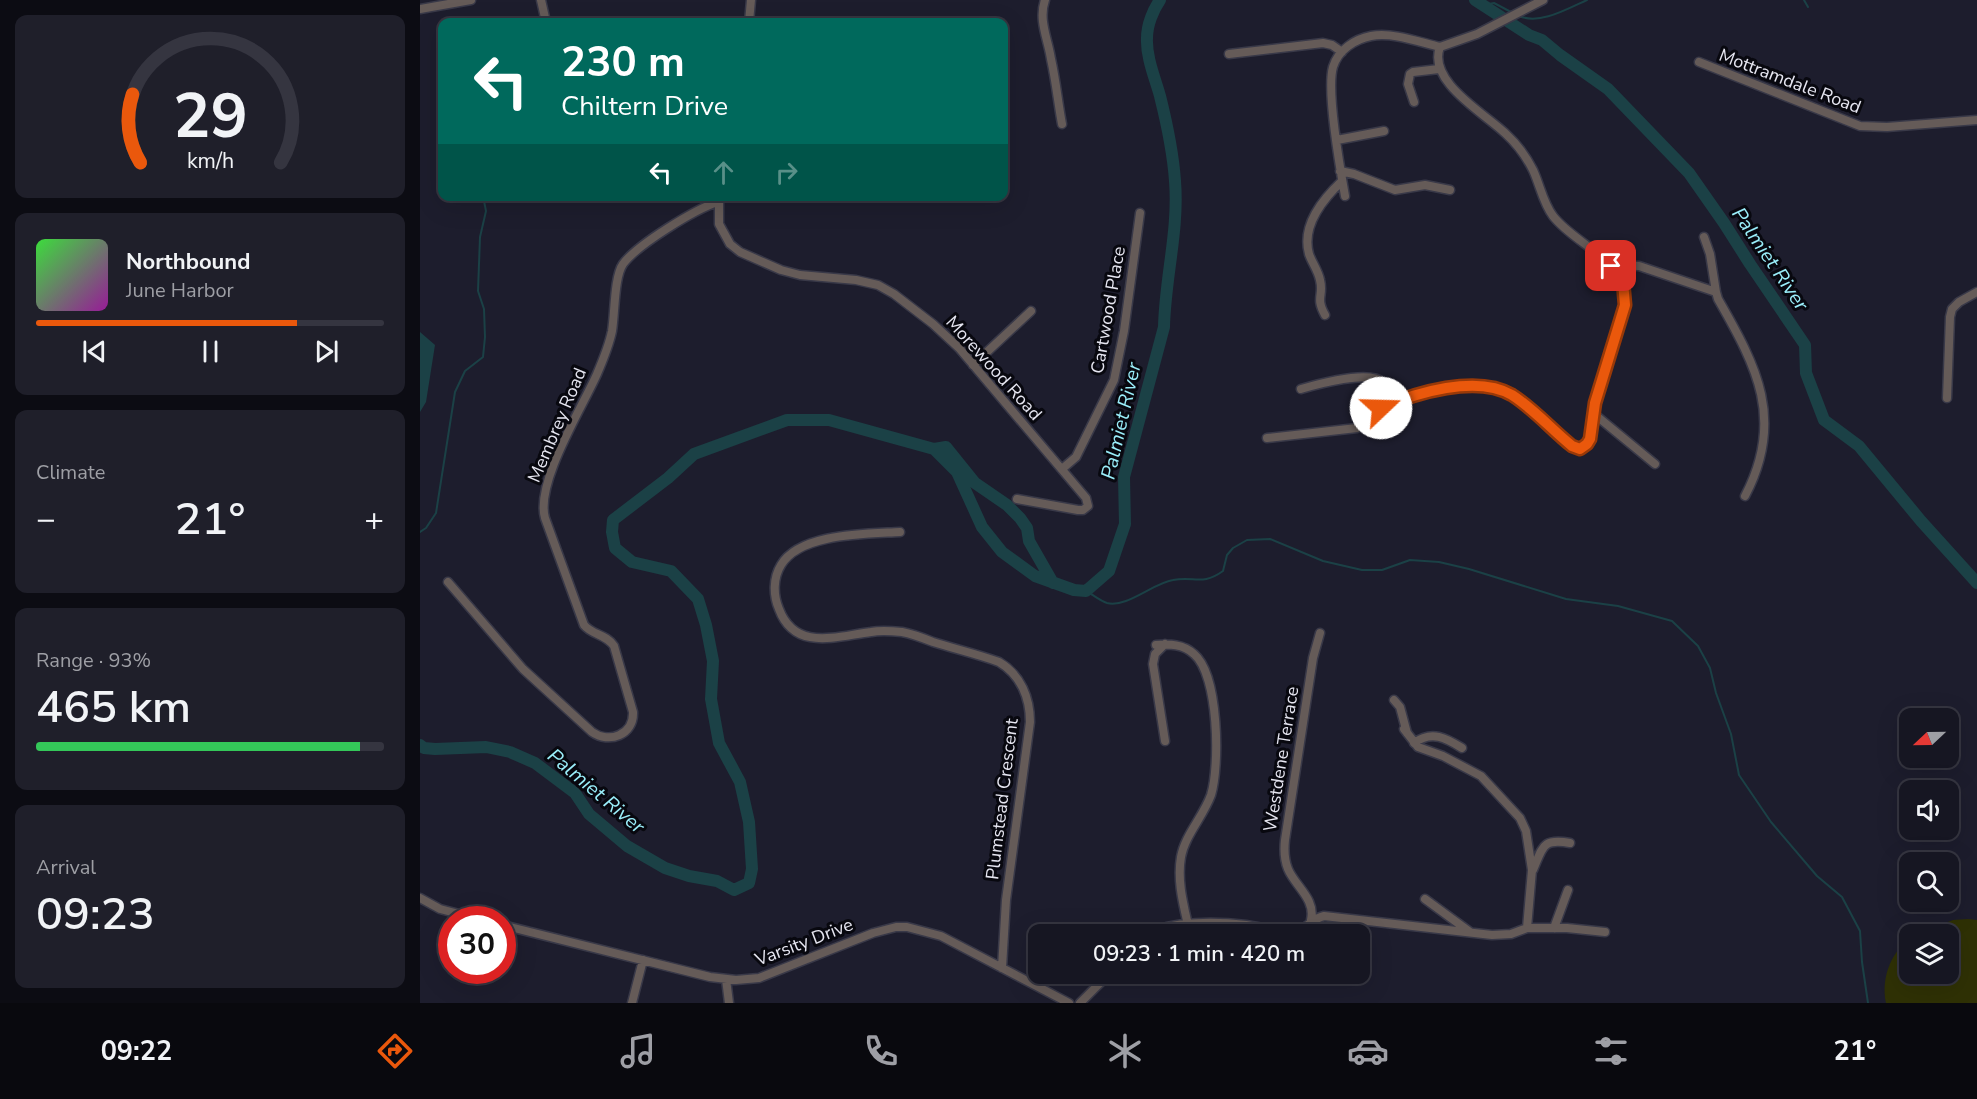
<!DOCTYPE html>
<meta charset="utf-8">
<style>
body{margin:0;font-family:"Nunito Sans",sans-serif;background:#1f1f2a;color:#f1f3f6;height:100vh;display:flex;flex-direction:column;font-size:22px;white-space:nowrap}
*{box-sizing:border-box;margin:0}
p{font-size:20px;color:#9e9fa5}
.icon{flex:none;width:33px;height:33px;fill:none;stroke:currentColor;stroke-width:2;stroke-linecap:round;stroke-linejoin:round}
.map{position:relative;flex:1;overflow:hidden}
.sheet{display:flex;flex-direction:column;gap:15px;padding:15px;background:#0c0c13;width:420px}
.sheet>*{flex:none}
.top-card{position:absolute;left:18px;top:18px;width:570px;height:183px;border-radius:12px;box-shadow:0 6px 24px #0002,0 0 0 2px #353540;background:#00695c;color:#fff;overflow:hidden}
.needle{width:39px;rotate:248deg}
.fabs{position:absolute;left:1479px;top:708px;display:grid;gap:12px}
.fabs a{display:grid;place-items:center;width:60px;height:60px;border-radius:12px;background:#161622;box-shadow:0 6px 24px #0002,0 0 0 2px #353540;font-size:30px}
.speed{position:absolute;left:18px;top:906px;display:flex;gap:12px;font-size:30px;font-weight:700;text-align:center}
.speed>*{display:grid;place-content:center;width:78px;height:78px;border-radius:50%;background:#161622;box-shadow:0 6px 24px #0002,0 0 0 2px #353540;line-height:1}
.speed .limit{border:9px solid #d22;background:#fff;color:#111}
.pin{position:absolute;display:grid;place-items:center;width:51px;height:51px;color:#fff;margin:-26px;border-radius:12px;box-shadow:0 3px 9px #0006}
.me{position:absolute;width:66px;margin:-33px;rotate:69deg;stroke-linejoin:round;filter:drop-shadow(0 0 4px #0008)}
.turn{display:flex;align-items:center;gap:21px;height:126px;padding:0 24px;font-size:27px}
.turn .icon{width:78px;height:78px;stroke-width:2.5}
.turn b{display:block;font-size:42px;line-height:51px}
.lanes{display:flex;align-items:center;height:57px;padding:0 24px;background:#0003;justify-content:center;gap:30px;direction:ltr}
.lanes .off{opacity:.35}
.big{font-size:45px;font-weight:600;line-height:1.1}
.sheet .widget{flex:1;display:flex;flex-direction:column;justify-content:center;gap:9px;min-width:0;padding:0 21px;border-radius:12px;background:#1f1f2a}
.sheet .dial{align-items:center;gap:0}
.dial svg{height:156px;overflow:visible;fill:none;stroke:#353540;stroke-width:7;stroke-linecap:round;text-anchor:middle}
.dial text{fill:#f1f3f6;stroke:none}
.song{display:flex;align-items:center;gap:18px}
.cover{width:72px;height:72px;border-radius:9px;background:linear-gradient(135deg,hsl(120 70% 55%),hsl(300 70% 35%))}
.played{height:6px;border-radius:3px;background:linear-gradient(90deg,#ea580c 75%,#353540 75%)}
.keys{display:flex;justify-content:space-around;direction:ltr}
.heat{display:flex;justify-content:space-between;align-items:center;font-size:33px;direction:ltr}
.charge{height:9px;border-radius:4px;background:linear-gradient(90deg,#34c759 93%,#353540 0)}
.trip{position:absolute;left:608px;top:924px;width:342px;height:60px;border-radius:12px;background:#161622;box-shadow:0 6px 24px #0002,0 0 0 2px #353540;font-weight:600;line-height:60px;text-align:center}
.tab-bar{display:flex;height:96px;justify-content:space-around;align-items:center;background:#09090e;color:#9e9fa5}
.tab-bar .icon{width:42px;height:42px}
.tab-bar .selected{color:#ea580c}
.tab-bar b{font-size:27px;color:#f1f3f6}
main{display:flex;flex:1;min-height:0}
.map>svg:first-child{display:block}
</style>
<main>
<section class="sheet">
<div class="widget dial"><svg viewBox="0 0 100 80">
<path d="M14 69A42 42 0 1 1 86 69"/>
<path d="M14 69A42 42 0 0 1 10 34" stroke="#ea580c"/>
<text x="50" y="56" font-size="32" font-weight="700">29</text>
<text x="50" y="72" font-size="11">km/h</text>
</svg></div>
<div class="widget">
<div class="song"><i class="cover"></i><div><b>Northbound</b><p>June Harbor</p></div></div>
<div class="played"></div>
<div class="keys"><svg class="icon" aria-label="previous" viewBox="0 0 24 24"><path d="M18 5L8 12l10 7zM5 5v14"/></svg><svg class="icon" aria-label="pause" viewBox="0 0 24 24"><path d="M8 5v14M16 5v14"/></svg><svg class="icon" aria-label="next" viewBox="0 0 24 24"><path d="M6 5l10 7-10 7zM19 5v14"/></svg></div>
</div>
<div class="widget"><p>Climate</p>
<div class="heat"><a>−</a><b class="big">21°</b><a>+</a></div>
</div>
<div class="widget"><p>Range · 93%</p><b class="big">465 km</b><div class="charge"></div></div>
<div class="widget"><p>Arrival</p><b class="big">09:23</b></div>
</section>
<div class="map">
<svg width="1557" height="1003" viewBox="0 0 1557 1003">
<rect width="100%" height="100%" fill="#1d1d2d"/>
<path fill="#2f3105" d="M1548,919L1557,920V1003H1466C1461,979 1470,954 1489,939L1490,974H1528V934H1497L1533,920Z"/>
<path fill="#1b4146" d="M0,332L15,345L6,402L0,412Z"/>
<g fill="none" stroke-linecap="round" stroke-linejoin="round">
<path stroke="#1b4146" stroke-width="2" d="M1384,0L1388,7
M1064,5L1074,3L1091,12
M1099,16C1120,25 1147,9 1167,0
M0,532L6,528L16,513L35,392L45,371L63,357L65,337L64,309L58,291L60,237L66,211L63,196
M666,591C672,594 680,601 687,603C707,608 733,583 753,580C775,576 782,586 803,571L807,555L813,548L827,540L850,539L903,561L942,570H962L990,560L1019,562L1049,569L1146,599L1198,606L1252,621L1278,646L1290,668L1296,693L1311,734L1319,775L1351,822L1397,876L1422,897L1440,931L1442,962L1448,1003"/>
<path stroke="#1b4146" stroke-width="12" d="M1055,0L1109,35L1122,40L1140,55L1188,89L1269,173L1304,223L1330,264L1385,345L1386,373L1404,420L1439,446L1501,521L1557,583
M514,449L526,447L555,483L587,505L600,518L607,528L609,541L633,583
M0,745L4,748L15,749L66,747L90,752L115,763L155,793L169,814L207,846L245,868L269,876L297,881L314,890L329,883L332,869L329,822L320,782L299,743L291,699L293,661L286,625L278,599L251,571L212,562L195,548L192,532L193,520L248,478L274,454L367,420H409L514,449L537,472L562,527L582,552L615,576L654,590L666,591L689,571L705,524L704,477L744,327C745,278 759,230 755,181C753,152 747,124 740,96C735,78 726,57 727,38C727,25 733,10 740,0"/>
<g stroke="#393948" stroke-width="11">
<path id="minor" d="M121,0L126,22
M625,0C618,20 628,39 631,59C636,81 638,103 642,124
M0,9L51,0
M329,22L331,0
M1020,47L1057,34L1123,0
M809,54L903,43L912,45L922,52
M1279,62L1440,126L1467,127L1557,120
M994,102L988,84L990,74L993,72L1019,69
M917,140L964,131
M920,171L934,174L975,190L1005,185L1030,190
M399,196L418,197
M925,196C920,168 906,91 913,67C918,50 935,39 951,36C973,32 999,42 1020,47
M299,197V224L310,244L320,252L361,270L380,275L436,280L458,285L474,294L513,324L539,348L666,498L668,506L663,510H658L597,499
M1284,237L1290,254L1296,292
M1191,265L1219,266L1296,292L1298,299C1337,367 1365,420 1325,496
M905,315C895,297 904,296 900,280C898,270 892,263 889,254C881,225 903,199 922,181
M553,365L611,311
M881,389C898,384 949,370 963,382C969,387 971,396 975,402
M1527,398L1530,317L1532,309L1539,302L1557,292
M1173,413L1235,464
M847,438L937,428C947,424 951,414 961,408C995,391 1064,374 1097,399C1117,414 1134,436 1157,448L1165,446L1170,439L1175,403L1205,305C1209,260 1156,246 1133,216C1123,203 1120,185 1113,170C1106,156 1096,143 1085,133C1064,113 1007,81 1020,47
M642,469L656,457L694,380L704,331L720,213
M480,532C446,534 380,533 361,565C353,578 353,595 359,609C375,652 417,636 451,632C461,630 472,631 482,632C493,634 503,638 513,642C535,649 557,654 579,662C601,675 610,698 610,722L586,900L582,968
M28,582L103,669L172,732C189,744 214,735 213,712L194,646C186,634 172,635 164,625L125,518C115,483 162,408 177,374C183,360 189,346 192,331C195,313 194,277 203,264C217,245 275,209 298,202
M736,645C750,644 763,644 774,654C799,675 800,766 791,795C783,817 765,835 761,857C757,880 763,903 768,925
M974,700L980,707L987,733
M984,729L998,747L1023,756L1061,776L1100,818L1106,831L1112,870L1107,928
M745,741L733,664L735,654L745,644
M994,743C1012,730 1026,738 1042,748
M1113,870C1123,847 1122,838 1150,843
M0,898L20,909L62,920
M1005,899L1050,932
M891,920C896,899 875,886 868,869C864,859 864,849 865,840L893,658L900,633
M82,925L290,977L316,980L339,978L453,933L476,927H487L521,936L649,1003
M1134,928L1148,890
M730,934C749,920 802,922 826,925C841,927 856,932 872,932C885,932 890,919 904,916L1072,935L1091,934L1107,928H1147L1185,932
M306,979L309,1003
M212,1003L223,960
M660,1003L689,974"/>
</g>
<use href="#minor" stroke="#655b58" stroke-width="8"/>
</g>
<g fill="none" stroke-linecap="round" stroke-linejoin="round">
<g stroke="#983908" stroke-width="15">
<path id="route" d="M961,408C995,393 1057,374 1092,395C1114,409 1132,430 1152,446L1160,449L1167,444L1170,439L1175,403L1205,305L1203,282L1191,266"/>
</g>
<use href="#route" stroke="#ea580c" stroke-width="10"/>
</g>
<g text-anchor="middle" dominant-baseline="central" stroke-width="6" stroke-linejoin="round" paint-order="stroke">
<g font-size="18" fill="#e6e6f1" stroke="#08080f">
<text transform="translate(1370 81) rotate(21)">Mottramdale Road</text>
<text transform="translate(688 310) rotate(-80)">Cartwood Place</text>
<text transform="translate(574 368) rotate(48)">Morewood Road</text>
<text transform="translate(137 425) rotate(-67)">Membrey Road</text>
<text transform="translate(861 759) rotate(-81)">Westdene Terrace</text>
<text transform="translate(582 799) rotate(-83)">Plumstead Crescent</text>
<text transform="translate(384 942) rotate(-21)">Varsity Drive</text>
</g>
<g font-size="20" font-style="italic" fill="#9aeefa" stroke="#08080f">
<text transform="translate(1350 259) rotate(56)">Palmiet River</text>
<text transform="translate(701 421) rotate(-77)">Palmiet River</text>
<text transform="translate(176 791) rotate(40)">Palmiet River</text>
</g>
</g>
</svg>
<div class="fabs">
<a><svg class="needle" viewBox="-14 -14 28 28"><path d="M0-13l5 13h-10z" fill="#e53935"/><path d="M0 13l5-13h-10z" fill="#9e9fa5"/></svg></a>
<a><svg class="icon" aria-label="sound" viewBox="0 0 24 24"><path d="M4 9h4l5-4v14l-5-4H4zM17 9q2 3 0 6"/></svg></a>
<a><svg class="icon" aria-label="search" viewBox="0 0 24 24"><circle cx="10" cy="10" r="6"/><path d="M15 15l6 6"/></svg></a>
<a><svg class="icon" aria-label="layers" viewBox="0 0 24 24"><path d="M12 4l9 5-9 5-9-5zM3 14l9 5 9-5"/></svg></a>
</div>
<div class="speed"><div class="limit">30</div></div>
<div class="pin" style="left:1191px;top:266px;background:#d93025"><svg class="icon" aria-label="arrive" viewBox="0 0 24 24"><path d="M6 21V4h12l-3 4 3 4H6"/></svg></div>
<svg class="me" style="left:961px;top:408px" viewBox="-20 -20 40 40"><circle r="19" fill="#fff"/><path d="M0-13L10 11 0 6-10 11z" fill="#ea580c"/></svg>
<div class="trip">09:23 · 1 min · 420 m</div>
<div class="top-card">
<div class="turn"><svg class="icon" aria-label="left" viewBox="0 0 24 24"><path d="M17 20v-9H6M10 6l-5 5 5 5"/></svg><div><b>230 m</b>Chiltern Drive</div></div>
<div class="lanes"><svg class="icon" aria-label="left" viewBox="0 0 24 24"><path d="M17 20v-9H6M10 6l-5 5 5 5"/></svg><svg class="icon off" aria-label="ahead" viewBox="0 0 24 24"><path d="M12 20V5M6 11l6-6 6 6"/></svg><svg class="icon off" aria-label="right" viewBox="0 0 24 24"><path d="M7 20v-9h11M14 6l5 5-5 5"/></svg></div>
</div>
</div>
</main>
<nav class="tab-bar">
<b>09:22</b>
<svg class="icon selected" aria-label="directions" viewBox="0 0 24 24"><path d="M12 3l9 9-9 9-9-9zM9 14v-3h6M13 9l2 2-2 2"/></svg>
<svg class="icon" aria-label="music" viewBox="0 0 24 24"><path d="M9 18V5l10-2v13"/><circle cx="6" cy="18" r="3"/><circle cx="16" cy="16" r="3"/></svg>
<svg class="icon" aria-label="phone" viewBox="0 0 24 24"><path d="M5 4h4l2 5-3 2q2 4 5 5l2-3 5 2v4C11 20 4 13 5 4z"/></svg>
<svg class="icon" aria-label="climate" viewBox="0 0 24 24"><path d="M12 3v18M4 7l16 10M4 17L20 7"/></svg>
<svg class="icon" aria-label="car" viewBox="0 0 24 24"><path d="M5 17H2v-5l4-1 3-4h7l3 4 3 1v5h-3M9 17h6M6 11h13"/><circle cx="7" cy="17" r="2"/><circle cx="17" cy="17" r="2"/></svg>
<svg class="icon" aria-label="filters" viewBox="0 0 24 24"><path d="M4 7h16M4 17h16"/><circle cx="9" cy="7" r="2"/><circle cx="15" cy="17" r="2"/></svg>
<b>21°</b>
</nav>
